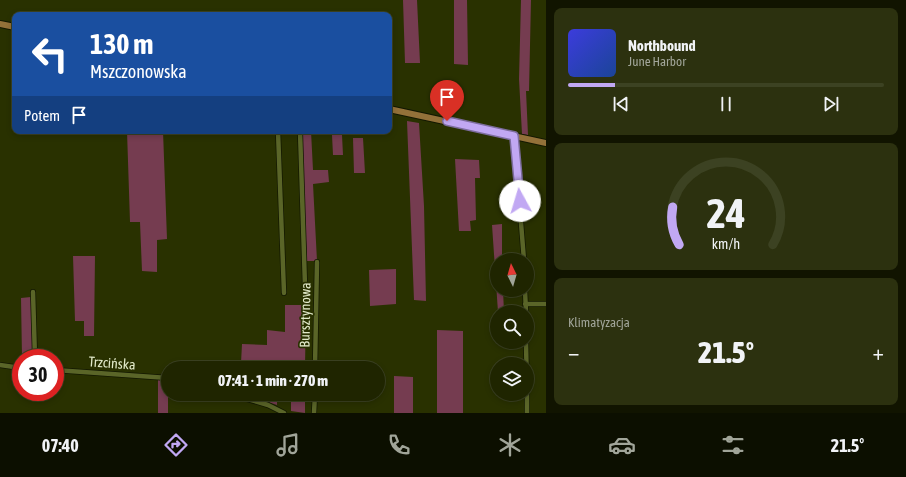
<!DOCTYPE html>
<html lang="pl">
<meta charset="utf-8">
<style>
body{margin:0;font-family:"Asap Condensed",sans-serif;background:#2c310f;color:#f1f3f6;height:100vh;display:flex;flex-direction:column;font-size:15px;white-space:nowrap}
*{box-sizing:border-box;margin:0}
p{font-size:13px;color:#a1a599}
.icon{flex:none;width:22px;height:22px;fill:none;stroke:currentColor;stroke-width:2;stroke-linecap:round;stroke-linejoin:round}
.map{position:relative;flex:1;overflow:hidden}
.panel{display:flex;flex-direction:column;gap:8px;padding:8px;background:#111400;width:360px}
.panel>*{flex:none}
.banner{position:absolute;left:12px;top:12px;width:380px;height:122px;border-radius:8px;box-shadow:0 2px 6px #0003,0 0 0 1px #3c4222;background:#1a4fa0;color:#fff;overflow:hidden}
.needle{width:26px;rotate:355deg}
.controls{position:absolute;left:490px;top:253px;display:grid;gap:8px}
.controls a{display:grid;place-items:center;width:44px;height:44px;border-radius:50%;background:#1f2500;box-shadow:0 2px 6px #0003,0 0 0 1px #3c4222;font-size:20px}
.speed{position:absolute;left:12px;top:349px;display:flex;gap:8px;font-size:20px;font-weight:700;text-align:center}
.speed>*{display:grid;place-content:center;width:52px;height:52px;border-radius:50%;background:#1f2500;box-shadow:0 2px 6px #0003,0 0 0 1px #3c4222;line-height:1}
.speed .limit{border:6px solid #d22;background:#fff;color:#111}
.pin{position:absolute;display:grid;place-items:center;width:34px;height:34px;color:#fff;margin:-41px -17px;border-radius:50% 50% 50% 0;rotate:-45deg;box-shadow:0 0 4px #0007}
.pin .icon{rotate:45deg}
.me{position:absolute;width:44px;margin:-22px;rotate:354deg;stroke-linejoin:round;filter:drop-shadow(0 0 3px #0008)}
.turn{display:flex;align-items:center;gap:14px;height:84px;padding:0 12px;font-size:18px}
.turn .icon{width:52px;height:52px;stroke-width:2.5}
.turn b{display:block;font-size:28px;line-height:34px}
.then{display:flex;align-items:center;height:38px;padding:0 12px;background:#0003;gap:8px;font-size:15px}
.big{font-size:30px;font-weight:800;line-height:1.1}
.panel .card{flex:1;display:flex;flex-direction:column;justify-content:center;gap:6px;min-width:0;padding:0 14px;border-radius:8px;background:#2c310f}
.panel .dial{align-items:center;gap:0}
.dial svg{height:104px;overflow:visible;fill:none;stroke:#3c4222;stroke-width:7;stroke-linecap:round;text-anchor:middle}
.dial text{fill:#f1f3f6;stroke:none}
.song{display:flex;align-items:center;gap:12px}
.cover{width:48px;height:48px;border-radius:6px;background:linear-gradient(135deg,hsl(240 70% 55%),hsl(220 70% 35%))}
.played{height:4px;border-radius:2px;background:linear-gradient(90deg,#c1a8f3 15%,#3c4222 15%)}
.keys{display:flex;justify-content:space-around;direction:ltr}
.heat{display:flex;justify-content:space-between;align-items:center;font-size:22px;direction:ltr}
.trip{position:absolute;left:161px;top:361px;width:224px;height:40px;border-radius:20px;background:#1f2500;box-shadow:0 2px 6px #0003,0 0 0 1px #3c4222;font-weight:800;line-height:40px;text-align:center}
.dock{display:flex;height:64px;justify-content:space-around;align-items:center;background:#0c0f00;color:#a1a599}
.dock .icon{width:28px;height:28px}
.dock .current{color:#c1a8f3}
.dock b{font-size:18px;color:#f1f3f6}
main{display:flex;flex:1;min-height:0}
.map>svg:first-child{display:block}
</style>
<main>
<div class="map">
<svg width="546" height="413" viewBox="0 0 546 413">
<rect width="100%" height="100%" fill="#293100"/>
<path fill="#753c50" d="M403,0H417L420,63H405Z
M454,0H467L468,65L454,64Z
M521,0H531L529,91H526L528,135L522,134L519,79Z
M407,121L419,123L424,206L426,301L414,300Z
M127,131H163L167,239L157,240V272L142,271L140,222H130Z
M301,131H311L313,170H328L329,182L313,184L317,261H307Z
M332,135H342L343,155H333Z
M353,138H363L365,173H354Z
M455,159L479,160L480,178H475L476,220L470,221L471,231H459Z
M502,224V260H497V290H503L504,312H498L492,225Z
M73,256H95L94,336H84V321H75Z
M396,269V304L370,306L369,270Z
M31,297L33,358H22L21,298Z
M285,305H306L305,368H257L241,363L242,344L267,345V330L285,332Z
M437,330L463,331V413H437Z
M394,376L413,377V413H394Z
M158,380L168,381V413H158Z
M265,394H277V405L265,401Z
M291,394H305V413L291,411Z"/>
<g fill="none" stroke-linecap="round" stroke-linejoin="round">
<path stroke="#001525" stroke-width="1" d="M389,106L414,111
M421,113L457,121"/>
<g stroke="#131800" stroke-width="6">
<path id="minor" d="M278,131L284,293
M300,131L305,286L304,288
M514,136L524,260
M525,290L526,312
M33,292L35,358
M525,304H546
M526,342L527,391
M0,365L21,368
M315,368L317,262
M55,370L168,378
M230,394L268,405L284,413
M314,413L315,394
M527,413V394"/>
</g>
<g stroke="#131800" stroke-width="8">
<path id="major" d="M0,24L15,27
M389,109L546,143"/>
</g>
<use href="#minor" stroke="#5a6528" stroke-width="4.5"/>
<use href="#major" stroke="#937139" stroke-width="6"/>
</g>
<g fill="none" stroke-linecap="round" stroke-linejoin="round">
<g stroke="#7d6d9e" stroke-width="10">
<path id="route" d="M447,121L514,136L520,201"/>
</g>
<use href="#route" stroke="#c1a8f3" stroke-width="7"/>
</g>
<g text-anchor="middle" dominant-baseline="central" stroke-width="3.5" stroke-linejoin="round" paint-order="stroke">
<g font-size="14" fill="#e2eaca" stroke="#293100">
<text transform="translate(305 315) rotate(-89)">Bursztynowa</text>
<text transform="translate(112 363) rotate(4)">Trzcińska</text>
</g>
</g>
</svg>
<div class="controls">
<a><svg class="needle" viewBox="-14 -14 28 28"><path d="M0-13l5 13h-10z" fill="#e53935"/><path d="M0 13l5-13h-10z" fill="#a1a599"/></svg></a>
<a><svg class="icon" aria-label="search" viewBox="0 0 24 24"><circle cx="10" cy="10" r="6"/><path d="M15 15l6 6"/></svg></a>
<a><svg class="icon" aria-label="layers" viewBox="0 0 24 24"><path d="M12 4l9 5-9 5-9-5zM3 14l9 5 9-5"/></svg></a>
</div>
<div class="speed"><div class="limit">30</div></div>
<div class="pin" style="left:447px;top:121px;background:#d93025"><svg class="icon" aria-label="arrive" viewBox="0 0 24 24"><path d="M6 21V4h12l-3 4 3 4H6"/></svg></div>
<svg class="me" style="left:520px;top:201px" viewBox="-20 -20 40 40"><circle r="19" fill="#fff"/><path d="M0-13L10 11 0 6-10 11z" fill="#c1a8f3"/></svg>
<div class="trip">07:41 · 1 min · 270 m</div>
<div class="banner">
<div class="turn"><svg class="icon" aria-label="left" viewBox="0 0 24 24"><path d="M17 20v-9H6M10 6l-5 5 5 5"/></svg><div><b>130 m</b>Mszczonowska</div></div>
<div class="then">Potem<svg class="icon" aria-label="arrive" viewBox="0 0 24 24"><path d="M6 21V4h12l-3 4 3 4H6"/></svg></div>
</div>
</div>
<section class="panel">
<div class="card">
<div class="song"><i class="cover"></i><div><b>Northbound</b><p>June Harbor</p></div></div>
<div class="played"></div>
<div class="keys"><svg class="icon" aria-label="previous" viewBox="0 0 24 24"><path d="M18 5L8 12l10 7zM5 5v14"/></svg><svg class="icon" aria-label="pause" viewBox="0 0 24 24"><path d="M8 5v14M16 5v14"/></svg><svg class="icon" aria-label="next" viewBox="0 0 24 24"><path d="M6 5l10 7-10 7zM19 5v14"/></svg></div>
</div>
<div class="card dial"><svg viewBox="0 0 100 80">
<path d="M14 69A42 42 0 1 1 86 69"/>
<path d="M14 69A42 42 0 0 1 9 40" stroke="#c1a8f3"/>
<text x="50" y="56" font-size="32" font-weight="700">24</text>
<text x="50" y="72" font-size="11">km/h</text>
</svg></div>
<div class="card"><p>Klimatyzacja</p>
<div class="heat"><a>−</a><b class="big">21.5°</b><a>+</a></div>
</div>
</section>
</main>
<nav class="dock">
<b>07:40</b>
<svg class="icon current" aria-label="directions" viewBox="0 0 24 24"><path d="M12 3l9 9-9 9-9-9zM9 14v-3h6M13 9l2 2-2 2"/></svg>
<svg class="icon" aria-label="music" viewBox="0 0 24 24"><path d="M9 18V5l10-2v13"/><circle cx="6" cy="18" r="3"/><circle cx="16" cy="16" r="3"/></svg>
<svg class="icon" aria-label="phone" viewBox="0 0 24 24"><path d="M5 4h4l2 5-3 2q2 4 5 5l2-3 5 2v4C11 20 4 13 5 4z"/></svg>
<svg class="icon" aria-label="climate" viewBox="0 0 24 24"><path d="M12 3v18M4 7l16 10M4 17L20 7"/></svg>
<svg class="icon" aria-label="car" viewBox="0 0 24 24"><path d="M5 17H2v-5l4-1 3-4h7l3 4 3 1v5h-3M9 17h6M6 11h13"/><circle cx="7" cy="17" r="2"/><circle cx="17" cy="17" r="2"/></svg>
<svg class="icon" aria-label="filters" viewBox="0 0 24 24"><path d="M4 7h16M4 17h16"/><circle cx="9" cy="7" r="2"/><circle cx="15" cy="17" r="2"/></svg>
<b>21.5°</b>
</nav>
